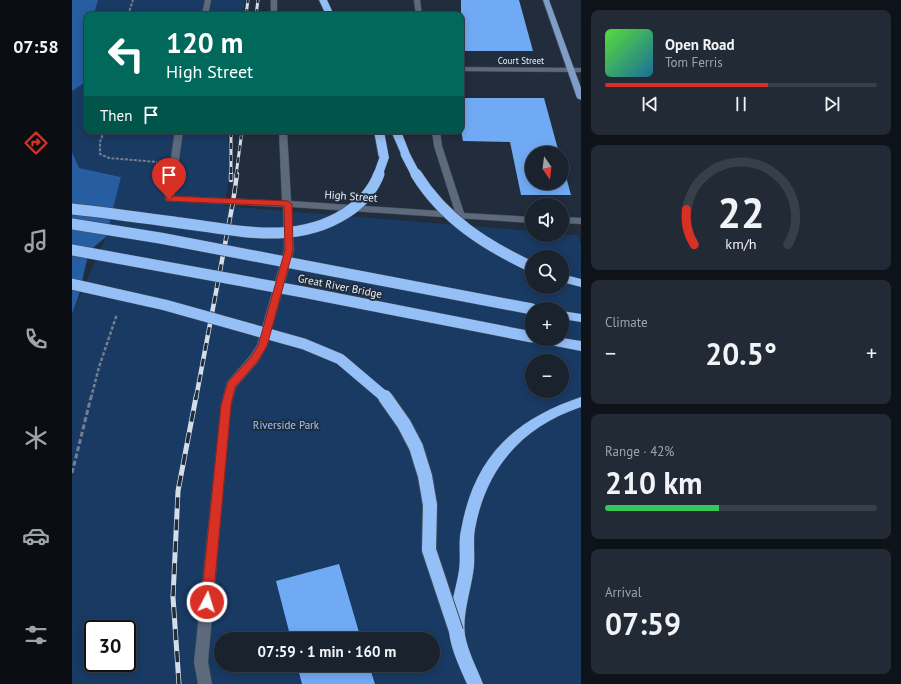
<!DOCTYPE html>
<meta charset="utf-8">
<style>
body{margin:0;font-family:"PT Sans",sans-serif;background:#222a35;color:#f1f3f6;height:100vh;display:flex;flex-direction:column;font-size:15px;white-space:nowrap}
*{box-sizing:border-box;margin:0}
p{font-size:13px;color:#9fa4aa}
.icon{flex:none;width:22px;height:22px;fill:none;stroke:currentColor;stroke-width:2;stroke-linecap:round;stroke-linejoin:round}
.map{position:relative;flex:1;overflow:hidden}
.details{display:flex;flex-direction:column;gap:10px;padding:10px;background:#0e1319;width:320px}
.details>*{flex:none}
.guide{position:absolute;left:12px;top:12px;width:380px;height:122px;border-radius:8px;box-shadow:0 2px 10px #0003,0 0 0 1px #373f49;background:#00695c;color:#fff;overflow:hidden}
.needle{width:26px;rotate:166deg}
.tools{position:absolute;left:453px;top:146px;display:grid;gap:8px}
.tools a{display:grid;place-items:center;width:44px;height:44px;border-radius:50%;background:#19222d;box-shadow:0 2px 10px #0003,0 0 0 1px #373f49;font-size:20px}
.speed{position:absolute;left:12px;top:620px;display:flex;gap:8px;font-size:20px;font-weight:700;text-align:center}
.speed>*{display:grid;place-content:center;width:52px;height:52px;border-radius:50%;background:#19222d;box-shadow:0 2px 10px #0003,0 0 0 1px #373f49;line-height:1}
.speed .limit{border:2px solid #111;border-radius:6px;background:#fff;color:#111}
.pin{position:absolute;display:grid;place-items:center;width:34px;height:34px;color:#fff;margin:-41px -17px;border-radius:50% 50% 50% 0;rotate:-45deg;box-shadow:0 0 4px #0007}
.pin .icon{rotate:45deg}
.me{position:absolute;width:44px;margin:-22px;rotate:5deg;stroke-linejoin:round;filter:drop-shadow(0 0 3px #0008)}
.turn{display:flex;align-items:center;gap:14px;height:84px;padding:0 16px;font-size:18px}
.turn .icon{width:52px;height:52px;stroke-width:2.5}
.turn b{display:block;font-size:28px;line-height:34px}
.then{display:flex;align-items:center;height:38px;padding:0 16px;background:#0003;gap:8px;font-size:15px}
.big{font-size:30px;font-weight:700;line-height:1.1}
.details .widget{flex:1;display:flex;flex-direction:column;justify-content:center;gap:6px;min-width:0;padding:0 14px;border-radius:8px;background:#222a35}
.details .dial{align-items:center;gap:0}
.dial svg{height:104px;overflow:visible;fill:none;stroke:#373f49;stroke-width:7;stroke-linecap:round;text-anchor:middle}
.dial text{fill:#f1f3f6;stroke:none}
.song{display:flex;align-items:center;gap:12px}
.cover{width:48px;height:48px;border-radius:6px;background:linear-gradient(135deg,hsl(110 70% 55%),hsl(200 70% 35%))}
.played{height:4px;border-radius:2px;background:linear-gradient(90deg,#d93025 60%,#373f49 60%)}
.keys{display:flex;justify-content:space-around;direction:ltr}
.heat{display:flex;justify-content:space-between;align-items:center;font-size:22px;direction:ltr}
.charge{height:6px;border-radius:3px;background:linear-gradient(90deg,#34c759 42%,#373f49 0)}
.trip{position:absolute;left:142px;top:632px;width:226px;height:40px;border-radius:20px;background:#19222d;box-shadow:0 2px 10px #0003,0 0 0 1px #373f49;font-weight:700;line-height:40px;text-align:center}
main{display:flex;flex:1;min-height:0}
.menu{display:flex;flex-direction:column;width:72px;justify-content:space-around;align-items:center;background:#0a0e12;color:#9fa4aa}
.menu .icon{width:28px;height:28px}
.menu .active{color:#d93025}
.menu b{font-size:18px;color:#f1f3f6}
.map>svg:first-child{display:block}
</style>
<main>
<nav class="menu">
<b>07:58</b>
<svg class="icon active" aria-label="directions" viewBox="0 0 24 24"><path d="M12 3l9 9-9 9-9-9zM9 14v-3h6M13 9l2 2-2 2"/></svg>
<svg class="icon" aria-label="music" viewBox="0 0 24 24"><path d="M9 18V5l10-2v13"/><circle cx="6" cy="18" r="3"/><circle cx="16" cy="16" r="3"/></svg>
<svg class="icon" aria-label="phone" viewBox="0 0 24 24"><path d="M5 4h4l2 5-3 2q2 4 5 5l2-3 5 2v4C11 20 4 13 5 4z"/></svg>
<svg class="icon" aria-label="climate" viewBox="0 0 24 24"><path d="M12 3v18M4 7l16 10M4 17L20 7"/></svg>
<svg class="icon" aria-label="car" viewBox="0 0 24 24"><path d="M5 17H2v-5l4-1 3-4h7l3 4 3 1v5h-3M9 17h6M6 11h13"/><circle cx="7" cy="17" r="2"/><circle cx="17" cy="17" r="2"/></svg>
<svg class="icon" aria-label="filters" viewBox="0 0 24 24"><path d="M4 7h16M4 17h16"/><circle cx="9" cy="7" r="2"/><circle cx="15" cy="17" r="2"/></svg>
</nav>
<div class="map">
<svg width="509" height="684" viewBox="0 0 509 684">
<rect width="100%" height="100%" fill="#212d3c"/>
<path fill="#193a63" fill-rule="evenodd" d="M26,0H173L171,15H22Z
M13,81H15V131H155L159,170L152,206L460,231V235H506L509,245V684H0V314L34,237L49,177L6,168L0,152V91ZM460,257H490V287H460ZM460,309H490V339H460ZM460,361H490V391H460ZM21,629H55V663H21ZM149,639H361V665H149Z"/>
<path fill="#275da1" d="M0,0H26L22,15H15V81L0,91Z
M0,152L7,168L49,177L34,237L17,251L7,295L0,314Z"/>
<path fill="#71aaf4" d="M389,0H447L461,51H389Z
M389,98H472L487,153H460V183H490V162L499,195H449L438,142L391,141L389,130Z
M267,564L289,639H219L204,581Z
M225,665H297L303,684H230Z"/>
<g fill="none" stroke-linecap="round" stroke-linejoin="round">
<g stroke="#404a57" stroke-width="1">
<path id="minor" d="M133,0H139L136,15H130Z
M199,0H205V15H199Z
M342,0H348L350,15H344Z
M389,67L509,68V72L389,71Z
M103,131H111L102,196L210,201L207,131H215L219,201L383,212L362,146L360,131H368L370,146L392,213L460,217V223L219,207L222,250L195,346L186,362L164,387L159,405L136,662L140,684H126L122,662L149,405L155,382L178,356L185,345L212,250L211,207L94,201L93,199Z
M490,217L509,218V224L490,223Z"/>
</g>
<g stroke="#404a57" stroke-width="1">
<path id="major" d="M471,0H477L509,88V100L505,98Z"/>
</g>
<g stroke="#404a57" stroke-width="1">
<path id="highway" d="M247,0H255L262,15H254Z
M302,131H312L317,158L315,160H309L307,158Z
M319,131H329L338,154L336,156H330Z
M490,274L509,279V287L490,282Z
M490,311L509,314V322L490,319Z
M490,338L509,341V351L473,344L469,342L467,339Z
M509,397V407C450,427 414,468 403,529C401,541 403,554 402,566C400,588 390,613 393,635C396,652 405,668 411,684H395C388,668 379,650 377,632C376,611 384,590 387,570C389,557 386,543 389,530C402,457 441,420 509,397Z"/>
</g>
<path stroke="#757f8c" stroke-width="2" stroke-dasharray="3 1.5" stroke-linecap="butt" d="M56,15L61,0
M32,131L28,142V154L37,158L85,162"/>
<path stroke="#757f8c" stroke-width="2.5" stroke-dasharray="3.5 2" stroke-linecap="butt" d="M19,398L27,367L45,314"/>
<path stroke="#757f8c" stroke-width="3" stroke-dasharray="5 2.5" stroke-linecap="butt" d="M0,473L19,397"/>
<use href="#minor" fill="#5d6a7c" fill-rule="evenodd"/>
<use href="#major" fill="#7f9dc6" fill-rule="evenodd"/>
<use href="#highway" fill="#95bff7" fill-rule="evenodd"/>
<g stroke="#d5dde8" stroke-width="3">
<path id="rail-far2" d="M174,15L176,0
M184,15L186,0
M159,131V175
M164,175L170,131"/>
</g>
<g stroke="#d5dde8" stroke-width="4.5">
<path id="rail-far1" d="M159,174V180
M124,398L161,202L165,174"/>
</g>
<g stroke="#d5dde8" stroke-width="5">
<path id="rail" d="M107,684L101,597L106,491L124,397"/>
</g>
<use href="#rail-far2" stroke="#212d3c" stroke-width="2" stroke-dasharray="6" stroke-linecap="butt"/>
<use href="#rail-far1" stroke="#212d3c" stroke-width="3" stroke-dasharray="8" stroke-linecap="butt"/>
<use href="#rail" stroke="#212d3c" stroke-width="3.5" stroke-dasharray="11" stroke-linecap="butt"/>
<g stroke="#404a57" stroke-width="10" stroke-linecap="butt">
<path id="highway-bridge-far2" d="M333,154L344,175
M306,175L312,158"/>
</g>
<g stroke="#404a57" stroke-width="12" stroke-linecap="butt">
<path id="highway-bridge-far1" d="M344,174C372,219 413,245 460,267
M0,209C36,213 72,218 109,223C165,230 223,246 274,213C288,204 301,190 307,174
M0,224L88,238L460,309
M0,250L231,292L460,337
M0,284L93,305L232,344L268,359L314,398"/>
</g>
<g stroke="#404a57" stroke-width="16" stroke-linecap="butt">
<path id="highway-bridge" d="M313,397L332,424L344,447L353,476L358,505L357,550L384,631"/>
</g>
<use href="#highway-bridge-far2" stroke="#95bff7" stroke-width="9"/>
<use href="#highway-bridge-far1" stroke="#95bff7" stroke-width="11"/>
<use href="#highway-bridge" stroke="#95bff7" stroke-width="14"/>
</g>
<path fill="#d93025" stroke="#8d1f18" d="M97,196L216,201L220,204L221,250L195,346L185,362L163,387L159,405L141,602L139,606L135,607L131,606L129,602L149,405L156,382L179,357L186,346L213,250L212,206L94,201V197Z"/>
<g text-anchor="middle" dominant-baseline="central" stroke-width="4" stroke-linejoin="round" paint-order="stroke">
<g font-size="9" fill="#eaf2fd" stroke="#212d3c">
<text x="449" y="60">Court Street</text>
</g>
<g font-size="11" fill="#eaf2fd" stroke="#212d3c">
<text transform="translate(279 196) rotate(4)">High Street</text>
<text transform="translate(268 286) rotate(11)">Great River Bridge</text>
</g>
<g font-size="11" fill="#9bc6fe" stroke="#212d3c">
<text x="214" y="425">Riverside Park</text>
</g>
</g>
</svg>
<div class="tools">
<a><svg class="needle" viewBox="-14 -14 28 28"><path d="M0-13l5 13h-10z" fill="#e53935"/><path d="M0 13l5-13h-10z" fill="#9fa4aa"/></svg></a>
<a><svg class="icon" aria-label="sound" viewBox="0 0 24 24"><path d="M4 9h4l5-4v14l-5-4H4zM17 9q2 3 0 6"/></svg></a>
<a><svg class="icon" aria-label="search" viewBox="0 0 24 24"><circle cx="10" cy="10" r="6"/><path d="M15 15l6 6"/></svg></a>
<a>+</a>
<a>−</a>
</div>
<div class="speed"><div class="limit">30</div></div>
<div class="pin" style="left:97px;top:199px;background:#d93025"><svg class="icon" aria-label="arrive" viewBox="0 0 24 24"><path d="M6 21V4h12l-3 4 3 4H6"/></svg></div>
<svg class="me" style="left:135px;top:602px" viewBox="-20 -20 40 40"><circle r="17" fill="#d93025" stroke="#fff" stroke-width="3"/><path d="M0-11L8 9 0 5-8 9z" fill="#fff"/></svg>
<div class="trip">07:59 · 1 min · 160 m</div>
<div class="guide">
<div class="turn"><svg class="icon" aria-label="left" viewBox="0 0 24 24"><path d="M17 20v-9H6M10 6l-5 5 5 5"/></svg><div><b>120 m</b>High Street</div></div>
<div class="then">Then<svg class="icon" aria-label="arrive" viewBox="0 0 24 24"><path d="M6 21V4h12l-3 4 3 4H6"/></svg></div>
</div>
</div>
<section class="details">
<div class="widget">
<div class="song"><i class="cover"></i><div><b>Open Road</b><p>Tom Ferris</p></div></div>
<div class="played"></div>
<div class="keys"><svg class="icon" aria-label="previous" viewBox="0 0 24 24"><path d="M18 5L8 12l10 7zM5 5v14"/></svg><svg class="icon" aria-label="pause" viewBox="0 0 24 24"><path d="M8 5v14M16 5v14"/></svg><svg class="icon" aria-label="next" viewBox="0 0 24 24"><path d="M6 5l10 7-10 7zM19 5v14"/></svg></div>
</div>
<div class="widget dial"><svg viewBox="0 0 100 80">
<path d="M14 69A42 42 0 1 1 86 69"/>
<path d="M14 69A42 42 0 0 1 8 42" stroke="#d93025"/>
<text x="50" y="56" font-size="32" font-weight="700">22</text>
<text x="50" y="72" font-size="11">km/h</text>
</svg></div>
<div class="widget"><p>Climate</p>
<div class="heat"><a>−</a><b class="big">20.5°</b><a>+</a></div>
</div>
<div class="widget"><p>Range · 42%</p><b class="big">210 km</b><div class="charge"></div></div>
<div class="widget"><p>Arrival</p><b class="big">07:59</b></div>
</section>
</main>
